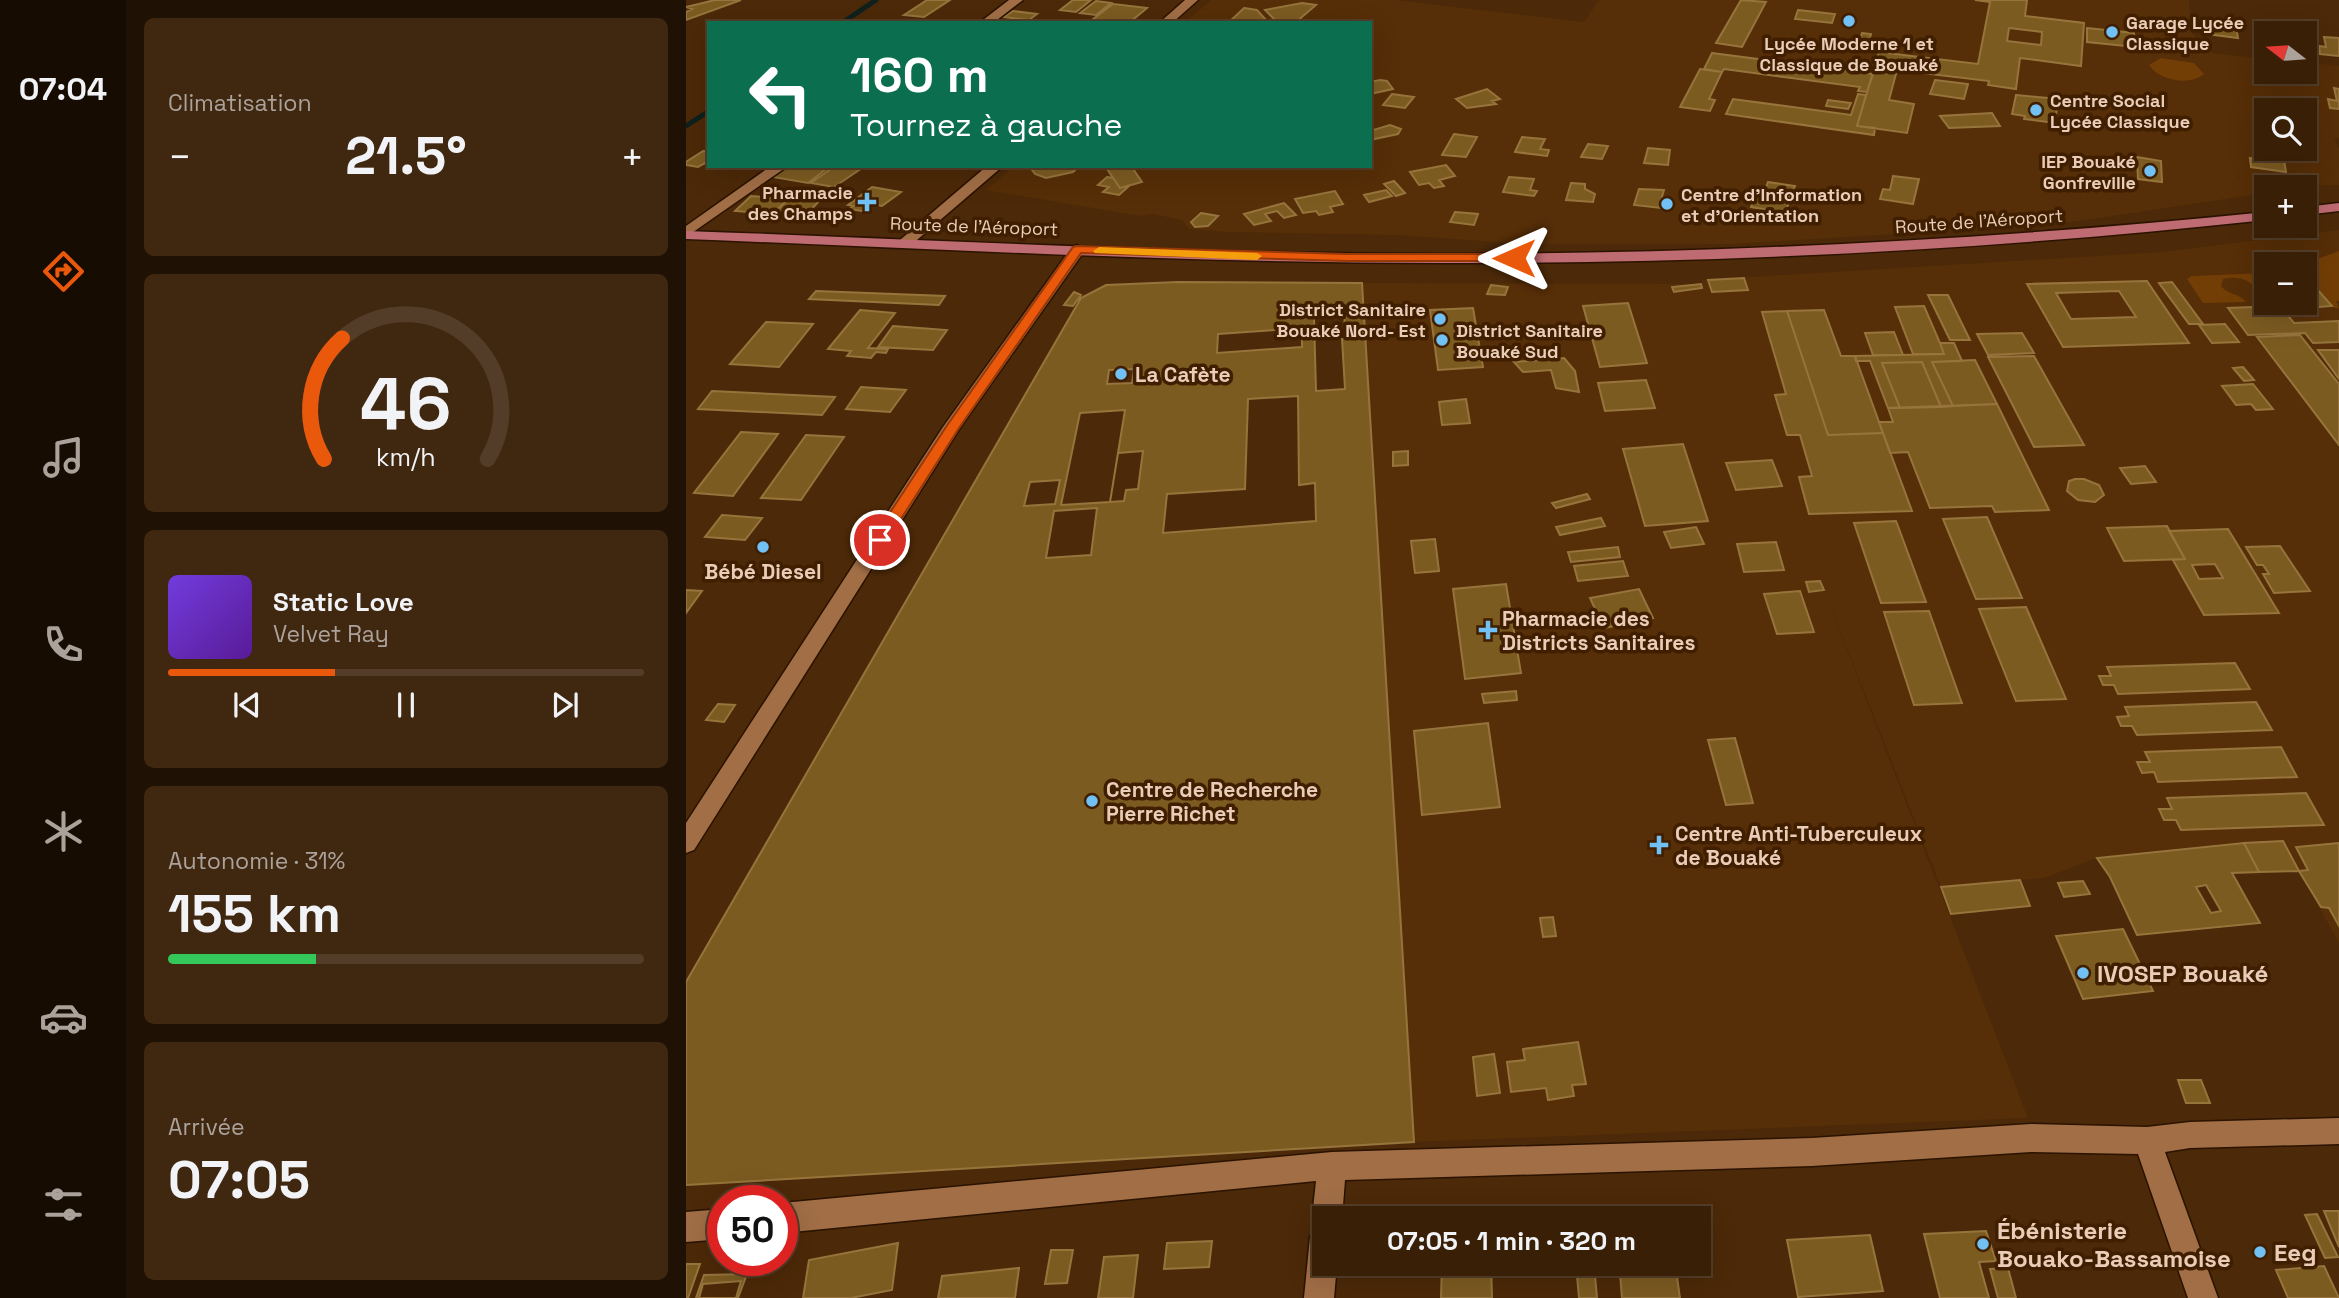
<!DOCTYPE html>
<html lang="fr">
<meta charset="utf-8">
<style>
body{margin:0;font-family:"Space Grotesk",sans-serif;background:#402710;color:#f1f3f6;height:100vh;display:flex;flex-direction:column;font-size:26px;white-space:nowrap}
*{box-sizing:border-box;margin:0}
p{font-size:23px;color:#aba29b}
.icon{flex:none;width:38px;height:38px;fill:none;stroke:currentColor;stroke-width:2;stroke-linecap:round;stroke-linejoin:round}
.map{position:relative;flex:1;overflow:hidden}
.drawer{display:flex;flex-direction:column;gap:18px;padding:18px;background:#1f1103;width:560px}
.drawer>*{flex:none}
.guide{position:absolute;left:21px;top:21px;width:665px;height:147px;border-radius:0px;box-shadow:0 7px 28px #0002,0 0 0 2px #533d28;background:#0b6e4f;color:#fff;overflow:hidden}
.needle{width:46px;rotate:287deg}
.controls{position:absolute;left:1568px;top:21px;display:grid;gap:14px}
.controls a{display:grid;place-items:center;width:63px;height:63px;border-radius:0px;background:#391f06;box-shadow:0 7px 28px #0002,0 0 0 2px #533d28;font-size:35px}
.speed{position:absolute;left:21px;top:1185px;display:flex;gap:14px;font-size:35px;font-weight:700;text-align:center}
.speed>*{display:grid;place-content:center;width:91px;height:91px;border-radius:50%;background:#391f06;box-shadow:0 7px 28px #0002,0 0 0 2px #533d28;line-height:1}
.speed .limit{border:10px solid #d22;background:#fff;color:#111}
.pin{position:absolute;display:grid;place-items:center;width:60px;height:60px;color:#fff;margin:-30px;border:4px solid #fff;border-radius:50%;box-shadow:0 2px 7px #0007}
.me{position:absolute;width:77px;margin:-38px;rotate:270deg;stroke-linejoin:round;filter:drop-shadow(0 0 5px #0008)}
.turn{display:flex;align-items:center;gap:24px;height:147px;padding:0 28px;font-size:32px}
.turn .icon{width:91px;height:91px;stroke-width:2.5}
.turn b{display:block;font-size:49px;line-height:60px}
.big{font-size:52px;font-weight:600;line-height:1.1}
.drawer .tile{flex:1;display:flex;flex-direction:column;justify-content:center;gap:10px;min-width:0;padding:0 24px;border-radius:10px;background:#402710}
.drawer .dial{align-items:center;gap:0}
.dial svg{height:182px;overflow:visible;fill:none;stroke:#533d28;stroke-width:7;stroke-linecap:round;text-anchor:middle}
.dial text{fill:#f1f3f6;stroke:none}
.song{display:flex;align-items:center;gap:21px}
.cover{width:84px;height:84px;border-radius:10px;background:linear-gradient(135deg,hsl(260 70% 55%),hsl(270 70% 35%))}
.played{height:7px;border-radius:4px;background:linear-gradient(90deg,#ea580c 35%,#533d28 35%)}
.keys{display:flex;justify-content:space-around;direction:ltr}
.heat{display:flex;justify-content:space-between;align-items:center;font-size:38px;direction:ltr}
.charge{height:10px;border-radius:5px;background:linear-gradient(90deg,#34c759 31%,#533d28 0)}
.trip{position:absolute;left:626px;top:1206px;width:399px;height:70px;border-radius:0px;background:#391f06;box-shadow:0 7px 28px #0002,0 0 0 2px #533d28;font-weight:600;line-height:70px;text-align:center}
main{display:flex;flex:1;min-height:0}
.menu{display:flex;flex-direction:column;width:126px;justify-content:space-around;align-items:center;background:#170c02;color:#aba29b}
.menu .icon{width:49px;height:49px}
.menu .current{color:#ea580c}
.menu b{font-size:32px;color:#f1f3f6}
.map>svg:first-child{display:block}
</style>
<main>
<nav class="menu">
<b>07:04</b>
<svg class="icon current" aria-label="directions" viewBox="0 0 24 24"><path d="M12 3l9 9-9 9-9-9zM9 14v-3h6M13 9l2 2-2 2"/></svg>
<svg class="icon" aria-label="music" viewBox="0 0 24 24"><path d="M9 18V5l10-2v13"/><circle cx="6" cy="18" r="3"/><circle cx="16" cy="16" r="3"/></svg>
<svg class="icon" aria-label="phone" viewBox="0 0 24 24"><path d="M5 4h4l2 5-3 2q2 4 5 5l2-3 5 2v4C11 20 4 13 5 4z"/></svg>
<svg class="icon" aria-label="climate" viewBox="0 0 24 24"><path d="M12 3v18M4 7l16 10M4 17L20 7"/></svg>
<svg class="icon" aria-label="car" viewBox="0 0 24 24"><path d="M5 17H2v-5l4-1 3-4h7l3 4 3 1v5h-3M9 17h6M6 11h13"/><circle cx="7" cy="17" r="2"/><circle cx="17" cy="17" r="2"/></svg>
<svg class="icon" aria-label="filters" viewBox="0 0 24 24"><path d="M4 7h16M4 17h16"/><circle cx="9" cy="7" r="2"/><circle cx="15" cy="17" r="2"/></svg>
</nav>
<section class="drawer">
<div class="tile"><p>Climatisation</p>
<div class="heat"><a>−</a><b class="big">21.5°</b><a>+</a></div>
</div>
<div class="tile dial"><svg viewBox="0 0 100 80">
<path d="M14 69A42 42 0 1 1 86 69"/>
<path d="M14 69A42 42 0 0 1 22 16" stroke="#ea580c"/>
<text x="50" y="56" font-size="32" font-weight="700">46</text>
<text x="50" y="72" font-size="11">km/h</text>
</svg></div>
<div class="tile">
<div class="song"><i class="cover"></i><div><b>Static Love</b><p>Velvet Ray</p></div></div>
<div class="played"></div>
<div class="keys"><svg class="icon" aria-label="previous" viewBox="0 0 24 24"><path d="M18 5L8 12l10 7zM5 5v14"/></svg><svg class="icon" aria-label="pause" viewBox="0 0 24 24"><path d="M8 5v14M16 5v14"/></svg><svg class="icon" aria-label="next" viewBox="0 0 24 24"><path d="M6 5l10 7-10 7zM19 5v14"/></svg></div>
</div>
<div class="tile"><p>Autonomie · 31%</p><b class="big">155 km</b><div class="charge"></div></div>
<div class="tile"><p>Arrivée</p><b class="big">07:05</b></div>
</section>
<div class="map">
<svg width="1653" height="1298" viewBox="0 0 1653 1298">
<rect width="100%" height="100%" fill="#4c2908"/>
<path fill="#562e07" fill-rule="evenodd" d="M525,0H710L898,22L913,0H1503L1505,32L1526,53L1580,59V72H1619V62L1653,66V138L1648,140L1653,148V185L1580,187V193L1373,224L1048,244H840L709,235L542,232L503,229L496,220L466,214L454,216L300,190L328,166H684V23H498ZM1580,110H1619V149H1580Z
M1653,230V943L1613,871L1573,872L1558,843L1411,858L1358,878L1255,887L1133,577L1342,1118L728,1142L676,283L1017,284L1016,280L1476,252ZM1580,264H1619V303H1580Z"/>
<path fill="#733e06" d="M1475,58L1508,63L1518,74C1504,86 1473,81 1463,65Z
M1653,251V301H1650L1653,308H1649L1622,279L1618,264Z
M1580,273V301H1571L1567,295L1570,289C1562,278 1550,276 1537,279L1535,286C1542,295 1553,293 1560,302L1517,303L1501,279L1506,276Z"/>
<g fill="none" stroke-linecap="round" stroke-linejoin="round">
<path stroke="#0f211d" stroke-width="5" d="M156,23L190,0
M0,126L23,111"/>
</g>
<path fill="#7c5b21" stroke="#96743c" stroke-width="2" fill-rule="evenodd" d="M29,0H55L0,20V12L6,9L0,7Z
M241,0H264L238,17L218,15Z
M387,0H405L390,12L374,10Z
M1055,0L1080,2L1056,47L1030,43Z
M1289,0H1341L1339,16L1398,23L1395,66L1334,58L1330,89L1302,85L1303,81L1211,70L1203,100L1228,104L1221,133L1171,126L1193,52L1292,64L1304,2ZM1323,28L1356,32L1355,45L1321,41Z
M410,1L425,3L410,15L394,13Z
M616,3L630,5L609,23L590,21L579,10Z
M427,4L461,8L443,23H402Z
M558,8L571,10L581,21L542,23Z
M1112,10L1149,14L1146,23L1109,19Z
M327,11L351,14L343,20L318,17Z
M1526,18L1549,20L1552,38L1521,34V28L1528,29Z
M1401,28L1448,33L1449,47L1401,42Z
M1176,33L1185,34L1181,48L1171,47Z
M1638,37L1653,38V56L1634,54L1633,46L1640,47Z
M1026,53L1187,74L1181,92L1172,91L1174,87L1038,69L1036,72L1018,69Z
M1014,69L1036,72L1023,99L1029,100L1024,111L994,107Z
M694,80L701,81L707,89L684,94V82Z
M1249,80L1282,84L1278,99L1244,94Z
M1648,88L1653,89V109L1644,108L1642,99L1651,101Z
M801,89L814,99L806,101L810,104L781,108L770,99Z
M706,94L728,97L719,108L697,105Z
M1172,94L1180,95L1171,126L1189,128L1188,135L1040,114L1047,99L1165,115Z
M1330,95L1372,99L1369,123L1338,119L1339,116L1326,114Z
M1142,100L1165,103L1162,109L1140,106Z
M1306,113L1314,126L1263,128L1254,116Z
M704,125L715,129L712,134L684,140V131Z
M1569,129L1580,131V149H1605L1607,161L1598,160L1600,172L1565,167L1564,158L1573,160Z
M768,134L791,137L780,157L756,155Z
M836,137L859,139L854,149L863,150L861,156L829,152Z
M902,144L922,146L916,159L895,157Z
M962,148L984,150L982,165L958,163Z
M17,151L23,152V161L12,167L0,165V162Z
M1451,157L1475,161L1476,182L1452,179Z
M760,165L769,176L753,180L758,186L748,188L743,183L733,185L724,172Z
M102,166H120L139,170L122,183L87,177Z
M149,166H179L148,187L125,183Z
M393,166L387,172L360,178L349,174L344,167Z
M419,166H445L456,182L434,188Z
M1207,176L1233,179L1227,204L1194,199L1197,189L1204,190Z
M421,177L427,178L434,188L443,186L433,195L417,192L423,187L412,185Z
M823,177L848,179L844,190L851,191L848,196L817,192Z
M708,181L719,193L710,196L698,184Z
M1082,182L1109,186L1099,213L1065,207L1069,196L1076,197Z
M885,183L899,184V189L909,194L907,202L880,200Z
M186,187L215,192L196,206L185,204L176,211L163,209L167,206L162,205Z
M953,189L978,190L975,200L987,201L984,209L948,205Z
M700,190L706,196L683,202L678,195Z
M649,191L657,204L644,207L647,212L633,215L630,211L617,213L609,199Z
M65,196L102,199L87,214L49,211Z
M104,197L135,199L119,216L87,214Z
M598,203L610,215L598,218L591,211L579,214L585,221L568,225L558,214Z
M769,212L792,214L788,225L764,222Z
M515,213L532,216L522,226L509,227L505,222Z
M1058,278L1062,290L1026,292L1022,280Z
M1619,279H1622L1646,306L1632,307L1619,291Z
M1461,281L1503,343L1377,347L1341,284ZM1433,291L1450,317L1385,319L1370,293Z
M492,282L676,283L728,1142L0,1185V982L395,298L420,285Z
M1486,282L1517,324H1503L1473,283Z
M1015,284L1016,288L988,292L986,287Z
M805,285L822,287L819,295L801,294Z
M130,291L259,296L253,305L123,299Z
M388,292L395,295L387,306L378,305Z
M1242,295H1262L1284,340H1264Z
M942,303L961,363L914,367L897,306Z
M1238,306L1254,343L1258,354H1227L1209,307Z
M1594,306L1608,323L1653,321V342L1627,343L1619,333L1562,335L1542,308Z
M787,308L797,367L752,370L744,310Z
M174,310L209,313L182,348L202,349L200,353L190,352L185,358L161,356L165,351L142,349Z
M1138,310L1155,356H1169L1197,433L1142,435L1101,311Z
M1101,311L1142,435L1197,433L1226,511L1123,514L1113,477L1126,476L1114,435H1101L1089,395L1100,394L1076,312Z
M658,315L660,339H656L659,389L630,391L628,317Z
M80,322L127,324L93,367L44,364Z
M1539,324L1553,342L1526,343L1513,325Z
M207,326L261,330L247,350L192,347Z
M616,328V347L531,353L532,334Z
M1208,332L1217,355H1187L1179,333Z
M1336,333L1348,353L1302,355L1291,334Z
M1614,335L1653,384V445L1571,337Z
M1254,343H1268L1276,361L1246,362L1267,406L1255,407L1236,362L1196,363L1214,408H1202L1184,361H1170L1169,356L1258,354Z
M1632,350H1653V379Z
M1348,356L1398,445L1348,447L1302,357Z
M878,358L889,371L893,392L870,388L865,370L837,372L828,362Z
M1289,360L1311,404L1267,406L1246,362Z
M1236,362L1255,407L1214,408L1196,363Z
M1557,367L1568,380L1558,381L1547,368Z
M448,369L446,383L421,384L423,370Z
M960,380L969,408L919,411L912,383Z
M1567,384L1587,409L1570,410L1565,404L1550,405L1536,386Z
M175,387L220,390L204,412L160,409Z
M26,391L149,397L136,415L12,409Z
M612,396L613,485L629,483L630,521L477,533L481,494L559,489L562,399Z
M780,399L784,423L756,425L753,402Z
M1311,404L1363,510L1309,512L1306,506L1244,508L1222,452L1204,453L1193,422H1207L1202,408Z
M439,410L424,502L375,505L394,413Z
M55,432L92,434L47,496L8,493Z
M120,435L158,437L115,500L75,498Z
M997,444L1022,521L959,526L937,449Z
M457,451L452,489L440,490L438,501L424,502L432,453Z
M722,451V465L707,466V452Z
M1086,460L1096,486L1050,490L1040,463Z
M1459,466L1470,482L1445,484L1434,468Z
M1389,479H1398L1413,485L1418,495L1409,502L1392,500L1381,491L1383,481Z
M374,480L369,504L338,506L344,482Z
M901,494L904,499L870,508L866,503Z
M411,508L405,555L360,558L368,511Z
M36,515L76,518L59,540L19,537Z
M1301,517L1336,598L1290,599L1257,519Z
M915,518L919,526L874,535L870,527Z
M1210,521L1212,526L1240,602L1195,603L1168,523Z
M1481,526L1499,559L1438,561L1421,528Z
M1010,527L1018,544L985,548L978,532Z
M1542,529L1593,613L1518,615L1487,560L1499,559L1483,531ZM1529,564L1537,578L1513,579L1506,565Z
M749,539L753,571L729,573L725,541Z
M1090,542L1098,570L1058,572L1051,544Z
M1594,546L1624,591L1588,593L1577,574H1583L1577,565H1571L1560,547Z
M932,547L934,557L885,562L882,552Z
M937,561L942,576L892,581L888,566Z
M1134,581L1138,590L1123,592L1120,582Z
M820,584L835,673L779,679L767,589Z
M953,589L967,618L918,628L904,598Z
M0,590L16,591L0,613Z
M1114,591L1128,632L1091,634L1078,594Z
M1340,607L1380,699L1330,701L1293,609Z
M1243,611L1274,698L1276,703L1228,705L1198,612Z
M1549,663L1564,689L1432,694L1428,685H1417L1413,676H1425L1421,667Z
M830,691L831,700L798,703L796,694Z
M1570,702L1586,730L1451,735L1446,726H1435L1431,717L1443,716L1439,707Z
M32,704L49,705L38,722L20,720Z
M802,723L814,807L736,815L728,731Z
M1049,738L1067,803L1040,805L1022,740Z
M1595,747L1611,777L1472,782L1468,772L1456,773L1451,762H1464L1459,752Z
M1620,793L1638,825L1495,830L1490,820H1478L1473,809H1486L1481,798Z
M1597,841L1613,871L1573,872L1558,843Z
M1558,843L1573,872L1546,873L1574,923L1451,935L1424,877L1411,858ZM1520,885L1535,911L1525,913L1510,887Z
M1653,843V926L1643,908L1635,907L1613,871L1622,870L1610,847Z
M1334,880L1344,906L1265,914L1255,887Z
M1397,881L1404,894L1378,897L1372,883Z
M867,917L870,936L857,937L854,918Z
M1437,929L1467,991L1397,999L1370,936Z
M892,1042L900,1084L886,1085L888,1096L862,1100L860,1088L825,1092L821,1062L839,1060L837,1049Z
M808,1054L814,1093L791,1096L787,1057Z
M1492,1080H1515L1524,1103H1500Z
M1638,1211H1653V1247Z
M1631,1214L1652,1257L1639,1258L1619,1215Z
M1300,1231L1310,1261L1293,1262L1303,1298H1254L1238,1234Z
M1184,1235L1197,1291L1112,1297L1101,1240Z
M526,1241L523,1267L478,1269L481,1243Z
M212,1243L206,1290L165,1298H117L123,1260Z
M365,1250H387L381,1283L359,1284Z
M452,1255L447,1298H412L418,1257Z
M0,1264H14L2,1298H0Z
M756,1264H805L806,1298H755Z
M890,1264H908L911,1298H893Z
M1638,1266L1653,1298H1602L1590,1270Z
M333,1268L329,1298H252L256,1276Z
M1322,1268L1330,1298H1312L1304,1269Z
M990,1270L994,1298H936L934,1273Z
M61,1274L52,1298H10L18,1275Z
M55,1281L50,1298H13L17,1284Z"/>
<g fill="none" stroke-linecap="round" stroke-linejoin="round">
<g stroke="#2b1300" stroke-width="3">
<path id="minor" d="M323,0H337L307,23H293Z
M499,0H512L486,23H473Z
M85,166H102L0,237V226Z
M301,166H317L224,246H214L211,243L214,240Z
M391,245L399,250L274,428L8,850L0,853V823L257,427L386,247Z
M1653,1118V1144L1504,1148L1479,1152L1532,1298H1502L1452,1154L1345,1152L1126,1166L659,1180L656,1218H639V1264H651L648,1298H618L624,1237L630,1226L626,1218L630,1181L96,1233V1203L646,1152L1126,1138L1345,1124L1461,1127L1504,1122Z
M37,1209V1239L0,1242V1212Z"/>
</g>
<g stroke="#2b1300" stroke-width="3">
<path id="major" d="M1653,203V211L1619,215V207Z
M1580,212V220C1313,249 1047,263 779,263C519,264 259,249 0,239V231C259,240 519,255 779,254C1047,253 1313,239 1580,212Z"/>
</g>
<use href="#minor" fill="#a16e46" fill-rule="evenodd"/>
<use href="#major" fill="#be6b71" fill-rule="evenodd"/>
</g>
<path fill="#ea580c" stroke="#983908" stroke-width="2" d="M391,246L661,254H828L834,258L828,261H661L395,253L273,428L199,544H189L186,540L262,424L387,247Z"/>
<path fill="#f59e0b" d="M413,247L571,253L576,256L571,260L409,253L407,251Z"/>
<g fill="#71c1f5" stroke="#401e00" stroke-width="2.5">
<circle cx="1163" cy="21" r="7"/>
<circle cx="1426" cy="32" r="7"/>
<circle cx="1350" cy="110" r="7"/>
<circle cx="1464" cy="171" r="7"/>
<path d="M177.5 191.5h7v7h7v7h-7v7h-7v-7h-7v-7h7z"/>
<circle cx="981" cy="204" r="7"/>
<circle cx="754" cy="319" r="7"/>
<circle cx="756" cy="340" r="7"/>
<circle cx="435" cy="374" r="7"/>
<circle cx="77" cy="547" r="7"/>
<path d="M798.5 619.5h7v7h7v7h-7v7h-7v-7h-7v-7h7z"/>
<circle cx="406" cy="801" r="7"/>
<path d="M969.5 834.5h7v7h7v7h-7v7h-7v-7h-7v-7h7z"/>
<circle cx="1397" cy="973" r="7"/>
<circle cx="1297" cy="1244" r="7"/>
<circle cx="1574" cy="1252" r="7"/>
</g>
<g text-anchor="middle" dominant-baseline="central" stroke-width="7" stroke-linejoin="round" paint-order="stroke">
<g font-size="18" font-weight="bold" fill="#eacdb8" stroke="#401e00" text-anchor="start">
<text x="1440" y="22">Garage Lycée<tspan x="1440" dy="21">Classique</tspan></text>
<text x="1163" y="43" text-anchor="middle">Lycée Moderne 1 et<tspan x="1163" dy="21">Classique de Bouaké</tspan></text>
<text x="1364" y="100">Centre Social<tspan x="1364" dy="21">Lycée Classique</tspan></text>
<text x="1450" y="161" text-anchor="end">IEP Bouaké<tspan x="1450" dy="21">Gonfreville</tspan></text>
<text x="167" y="192" text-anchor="end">Pharmacie<tspan x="167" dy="21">des Champs</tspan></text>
<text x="995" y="194">Centre d'Information<tspan x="995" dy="21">et d'Orientation</tspan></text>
<text x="740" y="309" text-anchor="end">District Sanitaire<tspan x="740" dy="21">Bouaké Nord- Est</tspan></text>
<text x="770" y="330">District Sanitaire<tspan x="770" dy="21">Bouaké Sud</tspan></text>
</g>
<g font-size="18" fill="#eacdb8" stroke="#401e00">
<text transform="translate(1293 221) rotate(-4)">Route de l'Aéroport</text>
<text transform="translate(288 226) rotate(2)">Route de l'Aéroport</text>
</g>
<g font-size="21" font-weight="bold" fill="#eacdb8" stroke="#401e00" text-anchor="start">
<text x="449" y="374">La Cafète</text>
<text x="77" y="571" text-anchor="middle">Bébé Diesel</text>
<text x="816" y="618">Pharmacie des<tspan x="816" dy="24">Districts Sanitaires</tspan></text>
<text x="420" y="789">Centre de Recherche<tspan x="420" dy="24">Pierre Richet</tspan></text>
<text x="989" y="833">Centre Anti-Tuberculeux<tspan x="989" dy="24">de Bouaké</tspan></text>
</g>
<g font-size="24" font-weight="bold" fill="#eacdb8" stroke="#401e00" text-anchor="start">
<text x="1411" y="973">IVOSEP Bouaké</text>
<text x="1311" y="1230">Ébénisterie<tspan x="1311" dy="28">Bouako-Bassamoise</tspan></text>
<text x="1588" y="1252">Eeg</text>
</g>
</g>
</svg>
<div class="controls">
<a><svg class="needle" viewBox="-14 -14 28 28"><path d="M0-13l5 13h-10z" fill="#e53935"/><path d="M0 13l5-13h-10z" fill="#aba29b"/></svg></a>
<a><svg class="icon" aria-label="search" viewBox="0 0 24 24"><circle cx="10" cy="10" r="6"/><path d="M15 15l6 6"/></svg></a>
<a>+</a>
<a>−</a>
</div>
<div class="speed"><div class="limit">50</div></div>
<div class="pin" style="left:194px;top:540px;background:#d93025"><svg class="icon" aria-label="arrive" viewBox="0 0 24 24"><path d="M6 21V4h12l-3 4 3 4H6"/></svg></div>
<svg class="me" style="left:828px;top:258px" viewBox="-20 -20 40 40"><path d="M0-17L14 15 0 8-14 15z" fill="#ea580c" stroke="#fff" stroke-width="4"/></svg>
<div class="trip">07:05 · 1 min · 320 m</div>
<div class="guide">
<div class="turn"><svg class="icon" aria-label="left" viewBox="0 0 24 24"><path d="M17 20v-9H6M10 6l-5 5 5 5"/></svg><div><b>160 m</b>Tournez à gauche</div></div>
</div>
</div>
</main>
